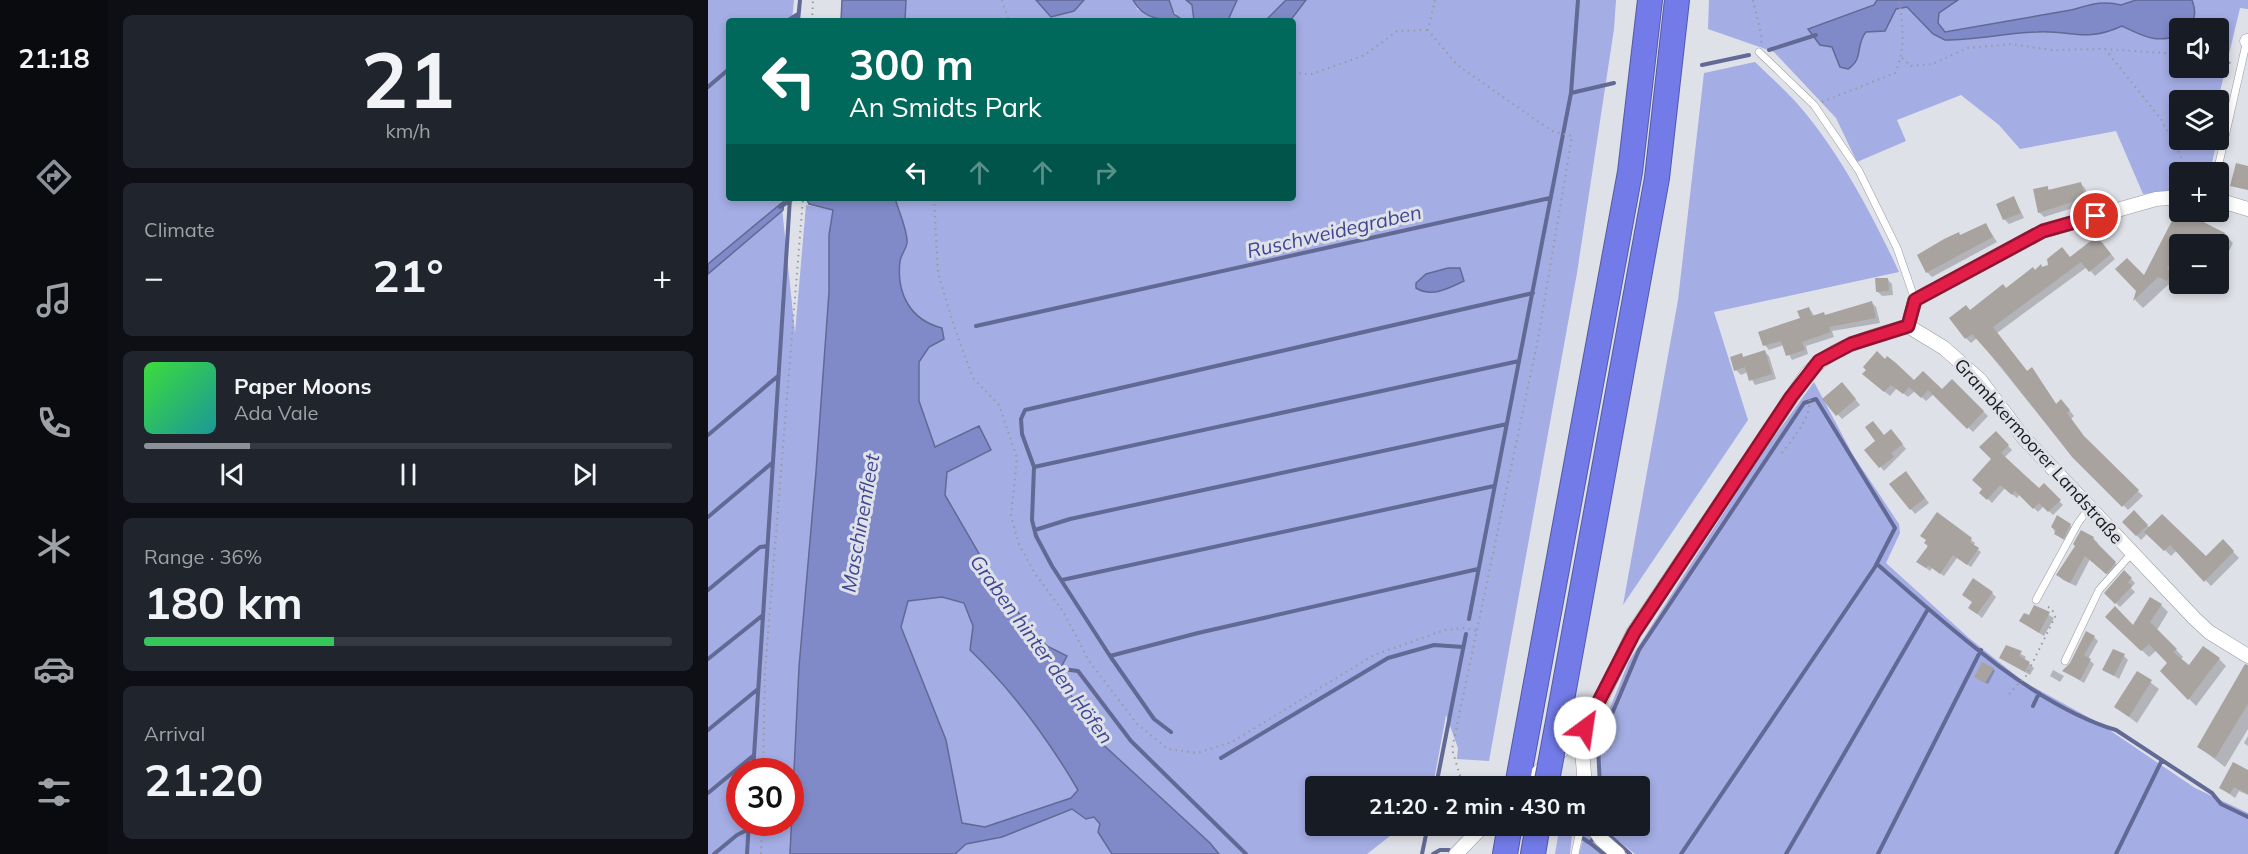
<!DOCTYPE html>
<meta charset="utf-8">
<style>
body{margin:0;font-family:Mulish,sans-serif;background:#20242c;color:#f1f3f6;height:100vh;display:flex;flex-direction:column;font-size:22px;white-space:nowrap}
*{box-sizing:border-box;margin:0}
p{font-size:20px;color:#9ea1a6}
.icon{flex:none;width:33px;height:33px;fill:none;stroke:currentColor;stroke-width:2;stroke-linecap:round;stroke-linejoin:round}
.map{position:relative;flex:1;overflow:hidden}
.sheet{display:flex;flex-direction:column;gap:15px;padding:15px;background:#0d0f14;width:600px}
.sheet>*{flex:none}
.guide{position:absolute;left:18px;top:18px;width:570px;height:183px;border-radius:6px;box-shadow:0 3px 9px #0003;background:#00695c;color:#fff;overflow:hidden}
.controls{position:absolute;left:1461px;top:18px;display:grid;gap:12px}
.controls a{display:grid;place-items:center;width:60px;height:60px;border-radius:6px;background:#171b24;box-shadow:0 3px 9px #0003;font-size:30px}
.speed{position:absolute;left:18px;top:758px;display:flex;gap:12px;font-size:30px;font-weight:700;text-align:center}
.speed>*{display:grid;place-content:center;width:78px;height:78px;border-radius:50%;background:#171b24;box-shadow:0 3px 9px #0003;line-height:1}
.speed .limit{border:9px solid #d22;background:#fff;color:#111}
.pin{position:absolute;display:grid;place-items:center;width:51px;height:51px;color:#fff;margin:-26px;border:3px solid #fff;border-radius:50%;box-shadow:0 2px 6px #0007}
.me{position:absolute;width:66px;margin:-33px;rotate:31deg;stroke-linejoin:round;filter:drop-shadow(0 0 4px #0008)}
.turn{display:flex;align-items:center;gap:21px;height:126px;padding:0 24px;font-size:27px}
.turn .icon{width:78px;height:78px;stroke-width:2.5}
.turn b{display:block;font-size:42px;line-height:51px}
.lanes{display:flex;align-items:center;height:57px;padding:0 24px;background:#0003;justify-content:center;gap:30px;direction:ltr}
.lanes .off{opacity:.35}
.big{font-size:45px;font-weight:700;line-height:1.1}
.sheet .card{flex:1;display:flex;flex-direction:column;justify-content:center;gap:9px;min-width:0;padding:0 21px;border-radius:9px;background:#20242c}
.sheet .dial{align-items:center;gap:0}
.dial b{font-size:78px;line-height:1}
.song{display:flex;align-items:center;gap:18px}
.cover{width:72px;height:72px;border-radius:9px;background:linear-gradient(135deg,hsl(120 70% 55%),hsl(180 70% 35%))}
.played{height:6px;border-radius:3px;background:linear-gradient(90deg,#8c9099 20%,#363941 20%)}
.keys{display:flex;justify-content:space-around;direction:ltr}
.heat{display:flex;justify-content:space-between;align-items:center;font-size:33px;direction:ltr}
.charge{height:9px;border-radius:4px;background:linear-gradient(90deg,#34c759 36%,#363941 0)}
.trip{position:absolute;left:597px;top:776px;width:345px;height:60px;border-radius:6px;background:#171b24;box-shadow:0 3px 9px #0003;font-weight:700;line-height:60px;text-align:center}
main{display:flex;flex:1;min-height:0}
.menu{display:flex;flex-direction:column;width:108px;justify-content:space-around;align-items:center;background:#090b0e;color:#9ea1a6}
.menu .icon{width:42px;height:42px}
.menu .active{color:#8c9099}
.menu b{font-size:27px;color:#f1f3f6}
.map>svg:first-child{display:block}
</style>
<main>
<nav class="menu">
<b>21:18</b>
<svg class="icon active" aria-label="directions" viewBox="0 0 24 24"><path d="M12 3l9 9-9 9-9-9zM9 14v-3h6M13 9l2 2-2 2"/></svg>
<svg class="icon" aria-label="music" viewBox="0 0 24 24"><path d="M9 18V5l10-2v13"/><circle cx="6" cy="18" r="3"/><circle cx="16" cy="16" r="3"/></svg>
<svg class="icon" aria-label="phone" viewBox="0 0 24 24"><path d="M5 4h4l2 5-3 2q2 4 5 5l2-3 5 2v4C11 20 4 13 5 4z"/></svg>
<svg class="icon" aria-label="climate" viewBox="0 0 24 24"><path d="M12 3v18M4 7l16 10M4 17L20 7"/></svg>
<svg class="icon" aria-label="car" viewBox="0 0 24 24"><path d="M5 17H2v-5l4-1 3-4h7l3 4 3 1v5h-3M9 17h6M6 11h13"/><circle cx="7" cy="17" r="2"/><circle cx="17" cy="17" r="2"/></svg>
<svg class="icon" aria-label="filters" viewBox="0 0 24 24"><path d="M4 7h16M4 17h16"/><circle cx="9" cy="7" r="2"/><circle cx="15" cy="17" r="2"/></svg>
</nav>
<section class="sheet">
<div class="card dial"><b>21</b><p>km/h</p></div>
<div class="card"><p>Climate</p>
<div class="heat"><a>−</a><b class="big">21°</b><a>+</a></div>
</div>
<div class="card">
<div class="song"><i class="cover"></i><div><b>Paper Moons</b><p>Ada Vale</p></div></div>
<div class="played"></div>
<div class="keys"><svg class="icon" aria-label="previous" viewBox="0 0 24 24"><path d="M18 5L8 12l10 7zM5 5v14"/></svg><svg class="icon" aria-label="pause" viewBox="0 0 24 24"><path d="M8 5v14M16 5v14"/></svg><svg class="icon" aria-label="next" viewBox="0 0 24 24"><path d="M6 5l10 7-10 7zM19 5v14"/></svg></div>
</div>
<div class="card"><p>Range · 36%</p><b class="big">180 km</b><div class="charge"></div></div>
<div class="card"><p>Arrival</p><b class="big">21:20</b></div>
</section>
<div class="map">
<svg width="1540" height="854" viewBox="0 0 1540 854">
<rect width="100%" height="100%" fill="#dfe1e8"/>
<path fill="#a4ade4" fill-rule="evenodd" d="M0,0H86L84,21H21V198H73L87,333L98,205L125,210L121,235V292L108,472L91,667L82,854H0ZM32,771H82V822H32Z
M198,0H328L331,4L366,11L376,0H425L429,9L453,21H197Z
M461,0H478L484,5L488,20C472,24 466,14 461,0Z
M529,0H578L557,21H523L521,18Z
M598,0H908L906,29L869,273L781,761L749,759L750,748L738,715L725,786H608V825H696L659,854H511L502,843L389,739L350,673L359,656L339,646L320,626L281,571L237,495L239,472L282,451L271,426L227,448L211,401V362L234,328C202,320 188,293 192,261C193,255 198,249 199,243C200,231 190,210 187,198H585V21H582Z
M1001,0H1540V9L1532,8L1510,100H1472V140H1501V144L1508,145L1502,172H1472L1471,190L1435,194L1408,131L1312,149L1291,125L1253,95L1189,120L1198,141L1149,162L1128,118L1066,52L1000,29ZM1472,28H1510V68H1472Z
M1047,62C1060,75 1074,87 1086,100C1129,147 1165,216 1191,272L1006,312L1040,420L915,605L970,300L996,73Z
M1106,382L1145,455L1191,524L1192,533L1178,563L1261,638L1316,682L1391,723L1487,788L1540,813V854H927L900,833L898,825H932V786H893L887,745L921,661L1050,459Z
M234,597L256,603L283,670L340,740L371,790L363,798L277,827L254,824L238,740L193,627L199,601Z
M364,809L378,819L386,817L392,824L390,832L404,854H247L258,844L294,837Z
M852,825H865L862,854H847Z
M878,829L903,854H871Z"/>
<path fill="#818ac8" stroke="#626995" stroke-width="1.5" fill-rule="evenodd" d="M134,0H198L197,21H133Z
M328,0H376L366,11L343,17Z
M425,0H461L466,14L476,21C457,21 435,20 425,0Z
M478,0H529L521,18L523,21H486L484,5Z
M578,0H598L582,21H557Z
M1169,0H1250L1231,13L1230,23L1237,32L1363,10C1382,5 1394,0 1413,5L1428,0H1484C1488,11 1488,19 1480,28H1472L1471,35C1449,44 1435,36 1414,26C1376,43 1365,30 1329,32C1298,33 1268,40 1237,40L1225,34L1199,7L1188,9L1177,31L1158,32C1147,45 1156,59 1140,69L1132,67L1124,47L1112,45L1100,29L1166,5Z
M98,198H187C190,210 200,231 199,243C198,249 193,255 192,261C188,293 202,320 234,328L236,339L221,347L211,362V401L227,447L271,426L283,450L239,472L237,495L281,571L320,626L339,646L359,656L350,673L389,739L502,843L511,854H404L390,832L392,824L386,817L378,819L364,809L294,837L258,844L247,854H82L91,667L108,472L121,292V235L125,210L101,204ZM234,597L256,603L265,626L262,650C305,691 340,739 370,790L363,798L277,827L254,823L238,740L193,627L200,601Z
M76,201L75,210L0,274V264Z
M740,268H752L756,281C741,288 724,298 708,288V283L718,274Z"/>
<path fill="#0003" d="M1372,183L1377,188L1381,203L1336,217L1331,212L1339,187L1342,191Z
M1306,198L1316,218L1301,224L1296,219Z
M1470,211L1516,234L1525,243L1516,261L1510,259V244H1472V271L1468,278L1472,283L1468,289L1460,285L1435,308L1427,300L1430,291Z
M1278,225L1289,242L1224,277L1219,272L1211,255Z
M1394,243L1407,259L1387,276L1379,267L1289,333L1320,372L1328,374L1349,405L1358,406L1366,416L1363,419L1380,442L1435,496L1420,510L1347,435L1269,338L1263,343L1258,338L1262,311L1327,271L1363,259Z
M1179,279L1184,284L1185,295L1174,296L1169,291Z
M1164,303L1168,307L1172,323L1124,331L1126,337L1098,346L1100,354L1084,360L1076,345L1061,350L1057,345L1094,319L1101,308L1107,317L1118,316Z
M1057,352L1061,356L1068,379L1047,385L1040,372L1033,375L1028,370L1034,355L1036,358Z
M1160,378L1206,382L1234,391L1244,381L1280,416L1265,432L1226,394L1218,401L1207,391L1200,397L1189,388L1182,396Z
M1139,389L1152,405L1134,419L1116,399Z
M1288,433L1304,450L1296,458L1331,490L1336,485L1355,505L1345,515L1336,506L1330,512L1312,494L1309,498L1297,488L1284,503L1273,492L1285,459Z
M1187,435L1198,449L1176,471L1158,450L1176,437Z
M1198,473L1221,503L1207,514L1203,509Z
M1426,513L1442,528L1498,558L1515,541L1531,558L1503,586L1469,550L1463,556L1440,533L1433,540L1416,522Z
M1229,515L1263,540L1267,543L1265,546L1273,552L1263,567L1249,558L1236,576L1224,568L1222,571L1214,565Z
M1362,525L1367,530L1360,543L1348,534L1344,527Z
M1385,538L1390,543L1389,545L1412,568L1403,578L1382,559L1368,586L1355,580L1350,575L1368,546Z
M1416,572L1427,583L1423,588L1427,592L1412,607L1398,593Z
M1284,593L1288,597L1274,618L1267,612L1265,603Z
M1453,605L1460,612L1449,630L1475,657L1472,660L1482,667L1511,659L1518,666L1488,706L1454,671L1461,663L1449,650L1441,657L1399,617L1426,627Z
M1327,607L1346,618L1336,636L1313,621L1322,617Z
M1386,637L1390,641L1380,659L1386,664L1376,683L1356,671Z
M1299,646L1318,657L1316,660L1326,668L1322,675L1293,658Z
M1416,656L1420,660L1411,679L1396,669Z
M1285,669L1287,671L1280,684L1270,679Z
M1540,669V729L1517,767L1491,747Z
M1345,670L1356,676L1352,682L1342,676Z
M1430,673L1451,689L1429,723L1408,707Z
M1540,736V746L1536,743Z
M1540,772V795L1531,791L1527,798L1513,788Z"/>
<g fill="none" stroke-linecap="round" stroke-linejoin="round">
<path stroke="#626995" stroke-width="4" d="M79,21L90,14
M90,21L92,0
M1061,50L1108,35
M994,65L1041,55
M0,87L21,69
M863,93L870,0
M72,207L86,198
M268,326L842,198
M0,435L70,376
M326,467L811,361
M0,517L64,463
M327,530L362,519L799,424
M1169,564C1234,621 1324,705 1408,730L1504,793L1513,804L1540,817
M354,580L786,486
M0,590L52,547L59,546
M761,619L863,93L906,83
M402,656L490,633L770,569
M0,659L55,615
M347,668L370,671L423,741L538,854
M1325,706L1331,693
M0,730L50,689
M463,732L446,719L402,656L344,566L328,536L324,520L326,467L314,434L313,419L317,410L825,293
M513,758L680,658L726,645L755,647
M45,771L82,198
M728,786L758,634
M892,786L890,747L931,650L1096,403L1108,399L1187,528L1167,567L973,854
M0,793L46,755
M897,825L902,836L922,854
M865,832L882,843L884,840
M882,843L896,854
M6,854L29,835L41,829
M39,854L41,822
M714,854L720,825
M725,854L732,850H741
M1078,854L1220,609
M1170,854L1273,650
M1408,854L1454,760"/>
</g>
<path fill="#a9a39f" d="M1528,163L1540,166V190L1522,186Z
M1373,182L1377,198L1330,213L1325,189L1340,186V190Z
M1306,196L1313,213L1295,220L1288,204Z
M1470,209L1517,233L1511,244H1489L1475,238L1459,269L1464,272L1459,281L1450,277L1425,301L1428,291L1407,269L1419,258L1436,275Z
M1278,223L1285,237L1218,273L1209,255L1236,239L1251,232L1252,235Z
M1389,236L1403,254L1381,272L1373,262L1285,327L1319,371L1324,367L1348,404L1353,399L1362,410L1359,413L1376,436L1431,490L1414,507L1364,457L1296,370L1264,334L1257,339L1241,318L1258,305L1262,310L1295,284L1298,288L1325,267L1327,270L1333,264L1334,267L1340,265L1339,259L1354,247L1362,257Z
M1167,278H1180L1181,291L1168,292Z
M1164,301L1168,318L1121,327L1123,332L1094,342L1097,350L1078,356L1073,341L1055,346L1050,332L1092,318L1089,311L1101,307L1104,316L1116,312L1117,315Z
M1057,350L1064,374L1041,381L1037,367L1026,371L1022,357L1034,353L1035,357Z
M1169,351L1177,359L1179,356L1188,363L1206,380L1215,371L1234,389L1244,379L1276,411L1259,429L1220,390L1213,398L1201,387L1195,394L1183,385L1176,392L1154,374L1158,370L1155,367Z
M1134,382L1148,399L1128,416L1114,399Z
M1165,421L1176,435L1183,429L1195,444L1183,453L1186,457L1171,468L1156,450L1167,441L1157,427Z
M1288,431L1301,445L1293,453L1331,488L1336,483L1353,500L1340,512L1331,503L1325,509L1307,491L1304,495L1292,485L1279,500L1271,493L1274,489L1264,480L1283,459L1271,447Z
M1198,471L1217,498L1202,510L1181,484Z
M1426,510L1440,525L1428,536L1414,522Z
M1229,512L1264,538L1262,542L1271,548L1259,565L1245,555L1232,574L1220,565L1218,568L1208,562L1220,546L1216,543L1218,540L1212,536Z
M1454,514L1498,556L1515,539L1526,551L1496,582L1462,545L1456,551L1436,532Z
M1349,515L1363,524L1355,539L1346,534L1348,530L1343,527Z
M1373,530L1386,537L1385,539L1408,562L1398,574L1377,556L1362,583L1348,575L1367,546L1365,544Z
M1416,570L1424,578L1420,582L1424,586L1407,604L1396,593Z
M1265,578L1285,592L1269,614L1260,608L1264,602L1254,595Z
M1442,597L1454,604L1442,622L1469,649L1465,652L1481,665L1495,646L1512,658L1480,700L1452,671L1459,663L1441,644L1433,651L1397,617L1407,606L1425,625Z
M1326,605L1342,612L1331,633L1311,621L1316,613L1321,615Z
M1378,631L1387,636L1376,655L1383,659L1372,680L1354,671L1362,663Z
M1298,645L1314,651L1311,656L1322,662L1317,672L1291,658Z
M1405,649L1417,654L1406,676L1394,670Z
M1274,662L1286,668L1277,683L1266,677Z
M1537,664L1540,665V704L1507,758L1489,747Z
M1429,671L1444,680L1421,717L1406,707Z
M1525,762L1540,770V794L1526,787L1522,794L1511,788Z"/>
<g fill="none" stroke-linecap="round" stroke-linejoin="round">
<g stroke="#999aa1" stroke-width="8">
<path id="lane" d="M1051,52L1106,105L1151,171L1189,248L1207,300
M1509,172L1539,40
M1328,600L1370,523L1381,508
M1357,661L1391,590L1424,553
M867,854L873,825"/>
</g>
<g stroke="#999aa1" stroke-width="15">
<path id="street" d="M1539,41H1540
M1510,200L1540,209
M1200,326L1207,300L1335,231L1448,199L1472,197
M877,728L874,750L877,786
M816,786L877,728L886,714L925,633L1099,374C1125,345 1164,337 1200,326L1236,348L1272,380L1315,437L1486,618L1501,632L1540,656
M883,825L894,840L910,854
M748,854L776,825"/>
</g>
<g stroke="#5459a2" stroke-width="26">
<path id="highway" d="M849,727L949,178L969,0
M809,786L922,172L942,0
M797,854L802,825
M825,854L830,825"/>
</g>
<path stroke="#989a9f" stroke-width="2" stroke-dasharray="1.5 4.5" stroke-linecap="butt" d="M294,0L300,18L298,21
M727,0L720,30L749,65L844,131L864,136L830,339L744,749L755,786
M1045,0L1054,38L1053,44
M104,21L105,0
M1397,49L1453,119L1481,172
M1194,58L1203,66L1225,64L1259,48L1303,44L1344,50L1396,49L1472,54
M1510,58L1525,64
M585,73L604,74L657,55L689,31L720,30
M1114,102L1187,73C1198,49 1195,26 1191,0
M226,198L230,273L247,329L265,378L291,405L309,458L303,516L311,544L326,572L356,613L381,661L429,724L460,749L489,753L524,742L666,655L737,630L756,628L770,631
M1074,453C1087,435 1105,417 1101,395
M1301,694L1318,676L1347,617L1344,609L1336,605
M55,771L57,671L95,198
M53,854L54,822"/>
<use href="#lane" stroke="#fff" stroke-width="7"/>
<use href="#street" stroke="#fff" stroke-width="14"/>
<use href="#highway" stroke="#737be9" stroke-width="24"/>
<g stroke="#5459a2" stroke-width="26" stroke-linecap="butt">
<path id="highway-bridge" d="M838,786L849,727"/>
</g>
<use href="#highway-bridge" stroke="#737be9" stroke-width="24"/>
</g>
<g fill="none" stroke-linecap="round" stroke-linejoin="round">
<g stroke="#92132f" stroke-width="15">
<path id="route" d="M877,728L926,633L1083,397L1111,361L1143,344L1200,326L1207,300L1335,231L1388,216"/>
</g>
<use href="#route" stroke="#e11d48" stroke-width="10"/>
</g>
<g text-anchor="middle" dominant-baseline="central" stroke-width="6" stroke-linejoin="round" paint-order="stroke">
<g font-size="18" fill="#1a1b1d" stroke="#dfe1e8">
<text transform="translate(1331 451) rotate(48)">Grambkermoorer Landstraße</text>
</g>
<g font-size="20" font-style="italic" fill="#414693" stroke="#dfe1e8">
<text transform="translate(626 231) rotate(-13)">Ruschweidegraben</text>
<text transform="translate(152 523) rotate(-80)">Maschinenfleet</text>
<text transform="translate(334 649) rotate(54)">Graben hinter den Höfen</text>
</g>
</g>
</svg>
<div class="controls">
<a><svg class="icon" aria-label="sound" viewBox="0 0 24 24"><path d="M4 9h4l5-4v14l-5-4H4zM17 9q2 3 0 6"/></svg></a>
<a><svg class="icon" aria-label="layers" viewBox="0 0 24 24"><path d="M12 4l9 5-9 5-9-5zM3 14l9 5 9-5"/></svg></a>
<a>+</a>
<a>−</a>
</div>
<div class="speed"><div class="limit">30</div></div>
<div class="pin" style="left:1388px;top:216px;background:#d93025"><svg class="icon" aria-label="arrive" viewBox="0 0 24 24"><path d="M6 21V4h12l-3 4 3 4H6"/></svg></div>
<svg class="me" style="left:877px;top:728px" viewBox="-20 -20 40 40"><circle r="19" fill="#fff"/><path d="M0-13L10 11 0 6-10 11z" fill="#e11d48"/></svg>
<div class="trip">21:20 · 2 min · 430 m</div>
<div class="guide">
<div class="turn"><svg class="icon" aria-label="left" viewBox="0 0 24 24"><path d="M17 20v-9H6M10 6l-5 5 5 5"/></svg><div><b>300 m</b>An Smidts Park</div></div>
<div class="lanes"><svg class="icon" aria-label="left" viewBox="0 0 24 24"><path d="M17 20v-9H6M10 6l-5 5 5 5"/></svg><svg class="icon off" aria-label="ahead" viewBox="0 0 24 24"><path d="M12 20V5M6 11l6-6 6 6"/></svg><svg class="icon off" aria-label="ahead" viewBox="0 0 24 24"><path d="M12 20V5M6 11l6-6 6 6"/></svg><svg class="icon off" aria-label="right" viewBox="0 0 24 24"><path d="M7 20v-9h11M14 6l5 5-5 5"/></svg></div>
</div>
</div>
</main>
